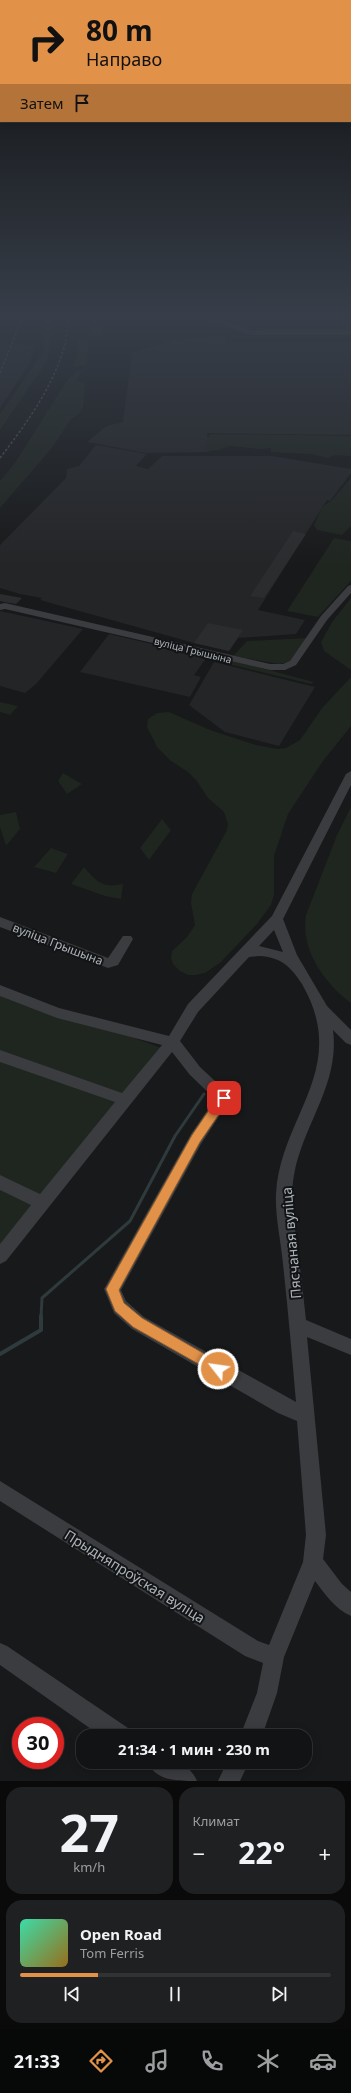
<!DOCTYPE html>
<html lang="ru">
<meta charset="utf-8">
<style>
body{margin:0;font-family:"Noto Sans",sans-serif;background:#1f2022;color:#f1f3f6;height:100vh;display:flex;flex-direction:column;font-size:15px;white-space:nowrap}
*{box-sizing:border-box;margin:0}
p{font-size:13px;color:#9c9ea0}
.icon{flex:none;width:22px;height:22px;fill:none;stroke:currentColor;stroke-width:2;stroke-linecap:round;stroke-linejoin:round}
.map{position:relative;height:1781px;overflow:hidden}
.sheet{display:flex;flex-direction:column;gap:6px;padding:6px;background:#0a0a0b;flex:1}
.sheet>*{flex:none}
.banner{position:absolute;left:0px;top:0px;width:351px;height:122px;box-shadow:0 2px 10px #0003,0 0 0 1px #313234;background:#e29148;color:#111;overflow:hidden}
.speed{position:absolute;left:12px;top:1717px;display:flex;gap:8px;font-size:20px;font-weight:700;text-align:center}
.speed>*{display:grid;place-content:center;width:52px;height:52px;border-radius:50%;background:#121314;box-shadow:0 2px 10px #0003,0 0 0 1px #313234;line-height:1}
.speed .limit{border:6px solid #d22;background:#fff;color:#111}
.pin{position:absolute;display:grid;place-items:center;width:34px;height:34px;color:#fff;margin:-17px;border-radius:8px;box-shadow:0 2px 6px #0006}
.me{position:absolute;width:44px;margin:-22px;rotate:300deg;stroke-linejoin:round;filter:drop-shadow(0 0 3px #0008)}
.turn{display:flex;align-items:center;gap:14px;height:84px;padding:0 20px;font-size:18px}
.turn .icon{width:52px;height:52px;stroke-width:2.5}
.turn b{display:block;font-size:28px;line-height:34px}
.then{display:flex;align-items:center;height:38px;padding:0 20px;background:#0003;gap:8px;font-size:15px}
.big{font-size:30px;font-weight:700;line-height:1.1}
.sheet .tile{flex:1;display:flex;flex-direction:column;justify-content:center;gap:6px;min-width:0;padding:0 14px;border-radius:16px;background:#1f2022}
.sheet .dial{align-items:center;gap:0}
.dial b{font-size:52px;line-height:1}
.song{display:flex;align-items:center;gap:12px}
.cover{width:48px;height:48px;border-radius:6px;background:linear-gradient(135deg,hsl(160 70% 55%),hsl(40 70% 35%))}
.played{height:4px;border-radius:2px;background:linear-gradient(90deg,#e29148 25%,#313234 25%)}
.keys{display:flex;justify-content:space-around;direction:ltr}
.heat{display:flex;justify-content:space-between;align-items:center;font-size:22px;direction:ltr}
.sheet .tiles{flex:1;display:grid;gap:6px;grid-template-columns:1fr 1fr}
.tile:last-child{grid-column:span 2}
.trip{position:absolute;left:76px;top:1729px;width:236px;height:40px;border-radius:16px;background:#121314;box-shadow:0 2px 10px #0003,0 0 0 1px #313234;font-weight:700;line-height:40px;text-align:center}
.tab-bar{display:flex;height:64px;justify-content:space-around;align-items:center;background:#070808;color:#9c9ea0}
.tab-bar .icon{width:28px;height:28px}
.tab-bar .selected{color:#e29148}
.tab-bar b{font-size:18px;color:#f1f3f6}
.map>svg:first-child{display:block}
</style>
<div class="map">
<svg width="351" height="1781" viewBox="0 0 351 1781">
<rect width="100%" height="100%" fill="#18191a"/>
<path fill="#242527" d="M207,337H225L226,343H351V435L207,433L209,452L146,453L87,442L104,428L110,425L123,422L132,353L173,340Z
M0,343L35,346L29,365L0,408Z
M96,445L147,454L136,466L148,469L162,456H272L351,469V473L330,501L327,500L258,610L305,620L296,634L238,638L229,651L194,643L40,600L42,598L20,594L0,588V545L66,478L67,469L79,466Z
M0,611L83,629L36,684L25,693L0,686Z
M109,634L207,657L194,675L201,677L190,697L80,672Z
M214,662L315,687L279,746L225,732L189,705Z"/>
<path fill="#1f251f" d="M47,317H54L47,361L0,430V414L45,349L43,338Z
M89,317H103L102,334L99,336L89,335Z
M268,328L347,329L351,330V332L256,331Z
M85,337L88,340L87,364L75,367L73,365L77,356L78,340Z
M77,371L82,372L77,380L85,384L83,406L80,413L71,419L51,449L0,508V481L15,463L68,379Z
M211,434L351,436V456L335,455L328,458L312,454L271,452V448L260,449L230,446L219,450L205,451L207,438Z
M351,478V526L342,535L317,530L314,525L322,507L331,501Z
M334,538L351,541V581L318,617L287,611Z
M351,598V670L324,651L321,642L332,622Z
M307,638L290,662L279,664L233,656L247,641Z
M220,657L314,682L311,684L216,661L215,658Z
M351,677V726L323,761L288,814L274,856V895L271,905L257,924L221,962L205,973L196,975H188L180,971L173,964L171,958L172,951L187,937L195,925L191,903L192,894L227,830L228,824L224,812L208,798L196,780L188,772L171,761L157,747L147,727L148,719L157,713L169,712L210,730L256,745L278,749L286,748L300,740L322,708Z
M0,702L18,706L10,715L0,712Z
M63,773L82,784L67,794L58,781Z
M351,807V1003C324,983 300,949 306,915L337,835Z
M16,812L20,829L6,846L0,827V815Z
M162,819L171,830L149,860L140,848Z
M51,848L68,854L56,873L34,867Z
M84,867C98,882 100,888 123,884L121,899L105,896L71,884Z
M0,990L162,1048L0,1247Z"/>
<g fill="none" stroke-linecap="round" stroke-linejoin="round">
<path stroke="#2f3a3d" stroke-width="3" d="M41,1317L42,1298L130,1221L175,1136L204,1094"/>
<path stroke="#2f3a3d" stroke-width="4" d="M0,1354L41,1330V1316"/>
</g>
<path fill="#2b2c2e" d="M293,531L306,534L264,598L250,596Z
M0,594L22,598L16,604L4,602L0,601Z
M208,623L243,630L229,651L194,643Z"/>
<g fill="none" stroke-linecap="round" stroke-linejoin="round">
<path fill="#3a3c3f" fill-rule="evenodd" d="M200,317L219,319L252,331H351V335H251Z
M351,585V593L327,620L296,665L285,670H270L5,609L0,610V604L5,603L270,664H283L290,661L321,616L348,586Z
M351,771V785L283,919L297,955L327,1006L351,1030V1045L346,1043L333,1030C340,1085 303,1124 294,1175C290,1196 294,1217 296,1238C300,1265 303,1293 306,1320L351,1339V1355L307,1337L326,1535L323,1559L342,1584L351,1592V1616C335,1609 325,1594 315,1581L284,1657L277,1693L262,1736H240L257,1693L263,1663L245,1656L0,1501V1481L258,1641L269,1645L303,1562L306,1535L297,1421L278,1413L132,1329L114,1313L104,1289L191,1134L215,1099L190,1075L172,1052L6,1261L0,1264V1244L31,1205L0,1190V1175L40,1194L115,1102L0,1062V1050L122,1093L162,1045L57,1018L0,996V985L59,1008L169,1036L188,1004L272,916L346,774ZM274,930L283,952L259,946ZM259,956C281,957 291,967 302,984C351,1069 280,1116 276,1194C275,1217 281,1241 283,1264C288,1310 292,1356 296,1402L144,1317L126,1301L121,1290L201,1144L231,1098L229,1094L200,1067L180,1041L198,1012L249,957Z
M0,917L108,958L123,936H131L133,939L118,965L108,968L0,927Z
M0,1643L7,1646L128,1728L131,1736H101L0,1665Z
M147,1762C167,1762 188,1759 197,1781C177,1781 156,1781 147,1762Z
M227,1762H249L240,1781H218Z"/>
<path stroke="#4d5054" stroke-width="1.5" stroke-dasharray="2.5 2" stroke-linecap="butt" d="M0,319L7,317
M0,373L18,329L25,317
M0,458C26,424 54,386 65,344C67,335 67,326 69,317"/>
</g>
<linearGradient id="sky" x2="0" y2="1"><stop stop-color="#0d0e0e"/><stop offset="0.56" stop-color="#373e49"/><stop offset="1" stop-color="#373e49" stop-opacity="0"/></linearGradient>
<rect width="351" height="566" fill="url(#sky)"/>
<path fill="#e29148" stroke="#935e2f" d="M224,1093L228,1094L229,1098L228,1101L200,1142L119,1290L124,1303L142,1318L222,1364L224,1369L222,1374L218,1375L133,1327L115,1311L106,1289L192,1135L220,1094Z"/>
<g text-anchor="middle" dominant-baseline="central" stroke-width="4" stroke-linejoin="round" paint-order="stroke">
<g font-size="10" fill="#acb2b9" stroke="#131415">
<text transform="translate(193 650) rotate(14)">вуліца Грышына</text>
</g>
<g font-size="12" fill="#acb2b9" stroke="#131415">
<text transform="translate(58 944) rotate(21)">вуліца Грышына</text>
</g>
<g font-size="14" fill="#acb2b9" stroke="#131415">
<text transform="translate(291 1243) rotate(-95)">Пясчаная вуліца</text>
<text transform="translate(135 1576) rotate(32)">Прыдняпроўская вуліца</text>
</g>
</g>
</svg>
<div class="speed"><div class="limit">30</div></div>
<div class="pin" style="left:224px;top:1098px;background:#d93025"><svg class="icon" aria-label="arrive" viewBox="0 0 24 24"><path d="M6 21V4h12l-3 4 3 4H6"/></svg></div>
<svg class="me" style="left:218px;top:1369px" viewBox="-20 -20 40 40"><circle r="17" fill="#e29148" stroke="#fff" stroke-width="3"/><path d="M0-11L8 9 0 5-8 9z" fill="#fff"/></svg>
<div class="trip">21:34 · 1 мин · 230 m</div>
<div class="banner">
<div class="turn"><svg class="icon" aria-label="right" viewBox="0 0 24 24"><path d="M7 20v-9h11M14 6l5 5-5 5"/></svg><div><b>80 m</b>Направо</div></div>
<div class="then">Затем<svg class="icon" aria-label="arrive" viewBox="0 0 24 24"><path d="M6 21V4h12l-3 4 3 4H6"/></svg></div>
</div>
</div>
<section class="sheet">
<div class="tiles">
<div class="tile dial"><b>27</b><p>km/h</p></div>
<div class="tile"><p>Климат</p>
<div class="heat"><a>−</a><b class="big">22°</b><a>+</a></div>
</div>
<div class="tile">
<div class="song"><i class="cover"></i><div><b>Open Road</b><p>Tom Ferris</p></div></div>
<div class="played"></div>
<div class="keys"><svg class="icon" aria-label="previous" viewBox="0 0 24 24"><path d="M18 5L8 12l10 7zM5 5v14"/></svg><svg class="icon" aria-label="pause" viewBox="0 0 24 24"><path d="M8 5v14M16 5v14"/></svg><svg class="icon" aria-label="next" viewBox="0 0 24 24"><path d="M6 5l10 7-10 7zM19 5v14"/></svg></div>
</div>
</div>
</section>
<nav class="tab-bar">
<b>21:33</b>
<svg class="icon selected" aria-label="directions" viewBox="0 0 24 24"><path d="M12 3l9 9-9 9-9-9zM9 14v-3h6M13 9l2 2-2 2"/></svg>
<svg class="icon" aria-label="music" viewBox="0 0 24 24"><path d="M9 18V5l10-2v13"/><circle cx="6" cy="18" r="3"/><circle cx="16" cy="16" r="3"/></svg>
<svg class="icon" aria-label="phone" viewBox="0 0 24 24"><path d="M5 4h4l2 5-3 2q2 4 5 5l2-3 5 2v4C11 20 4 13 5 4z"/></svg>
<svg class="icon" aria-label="climate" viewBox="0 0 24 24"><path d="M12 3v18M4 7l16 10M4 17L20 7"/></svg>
<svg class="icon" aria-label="car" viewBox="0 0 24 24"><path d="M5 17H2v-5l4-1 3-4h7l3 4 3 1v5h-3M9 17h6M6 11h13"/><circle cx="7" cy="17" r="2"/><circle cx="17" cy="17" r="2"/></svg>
</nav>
